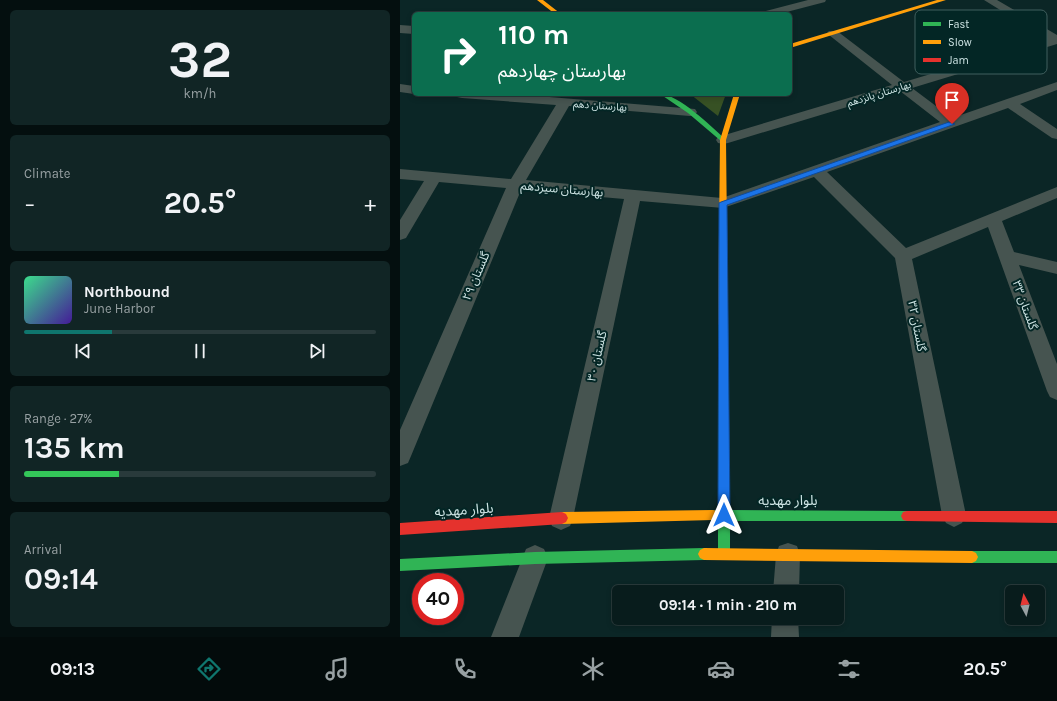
<!DOCTYPE html>
<meta charset="utf-8">
<style>
body{margin:0;font-family:Karla,"Noto Sans Arabic",sans-serif;background:#112525;color:#f1f3f6;height:100vh;display:flex;flex-direction:column;font-size:15px;white-space:nowrap}
*{box-sizing:border-box;margin:0}
p{font-size:13px;color:#98a1a3}
.icon{flex:none;width:22px;height:22px;fill:none;stroke:currentColor;stroke-width:2;stroke-linecap:round;stroke-linejoin:round}
.map{position:relative;flex:1;overflow:hidden}
.drawer{display:flex;flex-direction:column;gap:10px;padding:10px;background:#040f0f;width:400px}
.drawer>*{flex:none}
.banner{position:absolute;left:12px;top:12px;width:380px;height:84px;border-radius:6px;box-shadow:0 2px 6px #0003,0 0 0 1px #293a3b;background:#0b6e4f;color:#fff;overflow:hidden}
.needle{width:26px;rotate:353deg}
.tools{position:absolute;left:605px;top:585px;display:grid;gap:8px}
.tools a{display:grid;place-items:center;width:40px;height:40px;border-radius:6px;background:#081c1c;box-shadow:0 2px 6px #0003,0 0 0 1px #293a3b;font-size:20px}
.speed{position:absolute;left:12px;top:573px;display:flex;gap:8px;font-size:20px;font-weight:700;text-align:center}
.speed>*{display:grid;place-content:center;width:52px;height:52px;border-radius:50%;background:#081c1c;box-shadow:0 2px 6px #0003,0 0 0 1px #293a3b;line-height:1}
.speed .limit{border:6px solid #d22;background:#fff;color:#111}
.pin{position:absolute;display:grid;place-items:center;width:34px;height:34px;color:#fff;margin:-41px -17px;border-radius:50% 50% 50% 0;rotate:-45deg;box-shadow:0 0 4px #0007}
.pin .icon{rotate:45deg}
.me{position:absolute;width:44px;margin:-22px;rotate:0deg;stroke-linejoin:round;filter:drop-shadow(0 0 3px #0008)}
.turn{display:flex;align-items:center;gap:14px;height:84px;padding:0 20px;font-size:18px}
.turn .icon{width:52px;height:52px;stroke-width:2.5}
.turn b{display:block;font-size:28px;line-height:34px}
.big{font-size:30px;font-weight:700;line-height:1.1}
.drawer .widget{flex:1;display:flex;flex-direction:column;justify-content:center;gap:6px;min-width:0;padding:0 14px;border-radius:6px;background:#112525}
.drawer .dial{align-items:center;gap:0}
.dial b{font-size:52px;line-height:1}
.song{display:flex;align-items:center;gap:12px}
.cover{width:48px;height:48px;border-radius:6px;background:linear-gradient(135deg,hsl(150 70% 55%),hsl(260 70% 35%))}
.played{height:4px;border-radius:2px;background:linear-gradient(90deg,#0f766e 25%,#293a3b 25%)}
.keys{display:flex;justify-content:space-around;direction:ltr}
.heat{display:flex;justify-content:space-between;align-items:center;font-size:22px;direction:ltr}
.charge{height:6px;border-radius:3px;background:linear-gradient(90deg,#34c759 27%,#293a3b 0)}
.trip{position:absolute;left:212px;top:585px;width:232px;height:40px;border-radius:6px;background:#081c1c;box-shadow:0 2px 6px #0003,0 0 0 1px #293a3b;font-weight:700;line-height:40px;text-align:center}
.menu{display:flex;height:64px;justify-content:space-around;align-items:center;background:#030b0b;color:#98a1a3}
.menu .icon{width:28px;height:28px}
.menu .current{color:#0f766e}
.menu b{font-size:18px;color:#f1f3f6}
main{display:flex;flex:1;min-height:0}
.map>svg:first-child{display:block}
</style>
<main>
<section class="drawer">
<div class="widget dial"><b>32</b><p>km/h</p></div>
<div class="widget"><p>Climate</p>
<div class="heat"><a>−</a><b class="big">20.5°</b><a>+</a></div>
</div>
<div class="widget">
<div class="song"><i class="cover"></i><div><b>Northbound</b><p>June Harbor</p></div></div>
<div class="played"></div>
<div class="keys"><svg class="icon" aria-label="previous" viewBox="0 0 24 24"><path d="M18 5L8 12l10 7zM5 5v14"/></svg><svg class="icon" aria-label="pause" viewBox="0 0 24 24"><path d="M8 5v14M16 5v14"/></svg><svg class="icon" aria-label="next" viewBox="0 0 24 24"><path d="M6 5l10 7-10 7zM19 5v14"/></svg></div>
</div>
<div class="widget"><p>Range · 27%</p><b class="big">135 km</b><div class="charge"></div></div>
<div class="widget"><p>Arrival</p><b class="big">09:14</b></div>
</section>
<div class="map">
<svg width="657" height="637" viewBox="0 0 657 637">
<rect width="100%" height="100%" fill="#0b2626"/>
<path fill="#375124" d="M290,94H326L318,116Z"/>
<g fill="none" stroke-linecap="round" stroke-linejoin="round">
<path fill="#465450" fill-rule="evenodd" d="M408,0H426L425,2L379,14H360L362,12Z
M584,0H597L657,35V44L512,88L552,118L657,82V90L620,104L657,129V139L652,138L608,108L427,172L506,248L657,187V198L602,221L614,252L657,262V274L619,265L657,364V400L650,397L647,391L588,227L512,259L566,515L562,523L554,527L546,523L542,515L495,258L414,177L323,208L240,201L173,518L170,526L161,530L152,526L149,518L224,199L121,190L11,456L8,463L0,466V430L106,188L39,182L6,238L0,240V220L24,181L0,179V169L111,179L156,105L62,98L57,97L55,94H113L295,109L297,112L295,115L290,116L169,106L126,180L322,198L540,122L500,91L328,143L323,144L318,143L316,140L318,137L492,85L429,35L427,33L429,31H437L504,82L647,39Z
M0,25L14,26V34L0,33Z
M0,84L14,86V94L0,92Z
M388,543L397,546L400,555L399,592H373L376,555L379,546Z
M135,545L144,549L148,558L119,637H91L126,549Z
M372,618H398L399,637H371Z"/>
<path fill="#30b455" fill-rule="evenodd" d="M260,94C278,94 311,126 325,139V141H321L288,113Z
M323,321L326,322L328,324L329,510L507,511L511,512L513,516L511,520L507,521H330V554L328,558L324,560L320,558L318,554V521L309,519L307,515L309,511L318,510V324L320,322Z
M304,548L308,550L310,554L308,558L304,560L135,564L0,571V559L135,552Z
M572,551H657V563H572L568,561L566,557L568,553Z"/>
<path fill="#ff9f0a" fill-rule="evenodd" d="M137,0H143L161,14H155Z
M537,0H546L390,48V44Z
M334,94H340L326,140L328,324L326,326H320L318,324L320,140Z
M313,510L317,511L319,515L317,519L313,520L162,524L158,522L156,518L158,514L162,512Z
M304,548L572,551L576,553L578,557L576,561L572,563L304,560L300,558L298,554L300,550Z"/>
<path fill="#e5322d" fill-rule="evenodd" d="M507,511H657V523L507,521L503,520L501,516L503,512Z
M162,512L166,514L168,518L166,522L162,524L0,535V523Z"/>
</g>
<path fill="#1a73e8" stroke="#114b97" d="M549,122L555,124L327,205L330,515L328,519L324,520L320,519L318,515L319,203L321,202Z"/>
<g text-anchor="middle" dominant-baseline="central" stroke-width="4" stroke-linejoin="round" paint-order="stroke">
<g font-size="10" fill="#cee4e4" stroke="#032625">
<text transform="translate(479 94) rotate(-17)">بهارستان پانزدهم</text>
<text transform="translate(200 106) rotate(4)">بهارستان دهم</text>
</g>
<g font-size="12" fill="#cee4e4" stroke="#032625">
<text transform="translate(162 189) rotate(5)">بهارستان سیزدهم</text>
<text transform="translate(76 276) rotate(-67)">گلستان ۲۹</text>
<text transform="translate(625 305) rotate(70)">گلستان ۳۳</text>
<text transform="translate(517 326) rotate(79)">گلستان ۳۲</text>
<text transform="translate(197 356) rotate(-77)">گلستان ۳۰</text>
</g>
<g font-size="14" fill="#cee4e4" stroke="#032625">
<text x="388" y="500">بلوار مهدیه</text>
<text transform="translate(64 510) rotate(-4)">بلوار مهدیه</text>
</g>
</g>
<rect x="515" y="10" width="132" height="64" rx="6" fill="#032625" stroke="#405f5e" stroke-width="1"/>
<rect x="523" y="22" width="18" height="4" fill="#30b455"/>
<rect x="523" y="40" width="18" height="4" fill="#ff9f0a"/>
<rect x="523" y="58" width="18" height="4" fill="#e5322d"/>
<g font-size="11" fill="#cee4e4">
<text x="548" y="28">Fast</text>
<text x="548" y="46">Slow</text>
<text x="548" y="64">Jam</text>
</g>
</svg>
<div class="tools">
<a><svg class="needle" viewBox="-14 -14 28 28"><path d="M0-13l5 13h-10z" fill="#e53935"/><path d="M0 13l5-13h-10z" fill="#98a1a3"/></svg></a>
</div>
<div class="speed"><div class="limit">40</div></div>
<div class="pin" style="left:552px;top:124px;background:#d93025"><svg class="icon" aria-label="arrive" viewBox="0 0 24 24"><path d="M6 21V4h12l-3 4 3 4H6"/></svg></div>
<svg class="me" style="left:324px;top:515px" viewBox="-20 -20 40 40"><path d="M0-17L14 15 0 8-14 15z" fill="#1a73e8" stroke="#fff" stroke-width="4"/></svg>
<div class="trip">09:14 · 1 min · 210 m</div>
<div class="banner">
<div class="turn"><svg class="icon" aria-label="right" viewBox="0 0 24 24"><path d="M7 20v-9h11M14 6l5 5-5 5"/></svg><div><b>110 m</b>بهارستان چهاردهم</div></div>
</div>
</div>
</main>
<nav class="menu">
<b>09:13</b>
<svg class="icon current" aria-label="directions" viewBox="0 0 24 24"><path d="M12 3l9 9-9 9-9-9zM9 14v-3h6M13 9l2 2-2 2"/></svg>
<svg class="icon" aria-label="music" viewBox="0 0 24 24"><path d="M9 18V5l10-2v13"/><circle cx="6" cy="18" r="3"/><circle cx="16" cy="16" r="3"/></svg>
<svg class="icon" aria-label="phone" viewBox="0 0 24 24"><path d="M5 4h4l2 5-3 2q2 4 5 5l2-3 5 2v4C11 20 4 13 5 4z"/></svg>
<svg class="icon" aria-label="climate" viewBox="0 0 24 24"><path d="M12 3v18M4 7l16 10M4 17L20 7"/></svg>
<svg class="icon" aria-label="car" viewBox="0 0 24 24"><path d="M5 17H2v-5l4-1 3-4h7l3 4 3 1v5h-3M9 17h6M6 11h13"/><circle cx="7" cy="17" r="2"/><circle cx="17" cy="17" r="2"/></svg>
<svg class="icon" aria-label="filters" viewBox="0 0 24 24"><path d="M4 7h16M4 17h16"/><circle cx="9" cy="7" r="2"/><circle cx="15" cy="17" r="2"/></svg>
<b>20.5°</b>
</nav>
